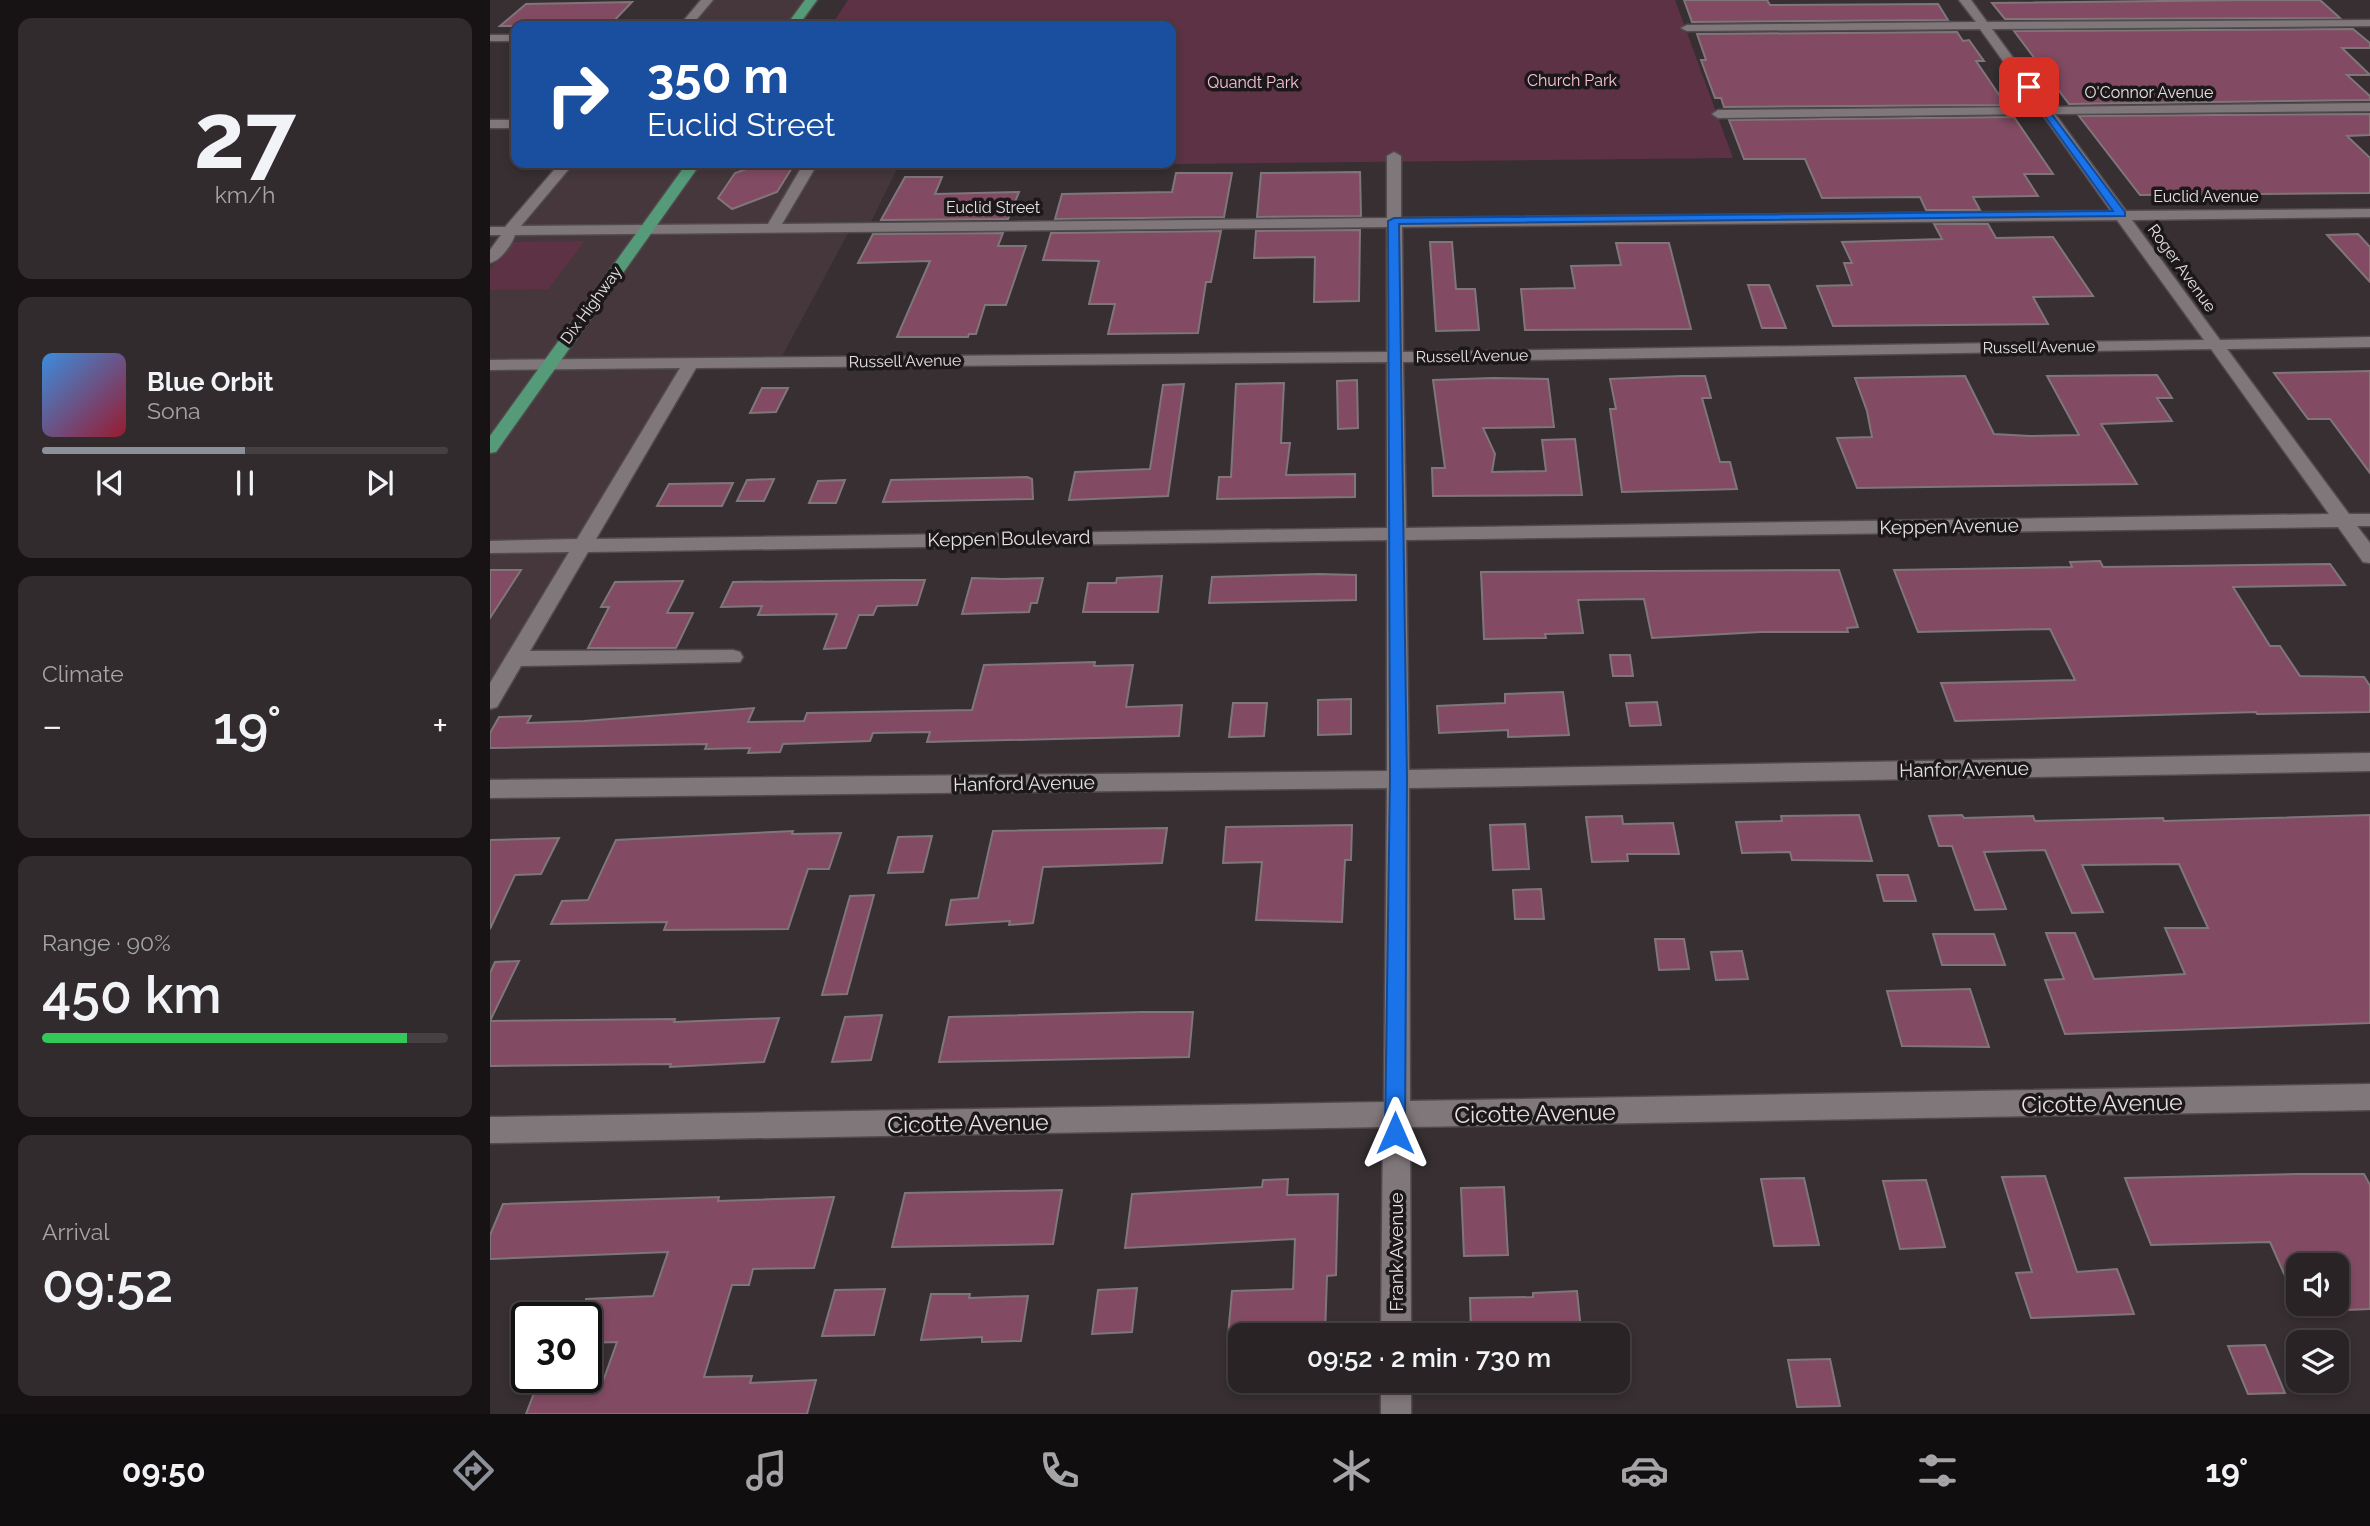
<!DOCTYPE html>
<meta charset="utf-8">
<style>
body{margin:0;font-family:Raleway,sans-serif;background:#312b2e;color:#f1f3f6;height:100vh;display:flex;flex-direction:column;font-size:26px;white-space:nowrap}
*{box-sizing:border-box;margin:0}
p{font-size:23px;color:#a5a4a7}
.icon{flex:none;width:38px;height:38px;fill:none;stroke:currentColor;stroke-width:2;stroke-linecap:round;stroke-linejoin:round}
.map{position:relative;flex:1;overflow:hidden}
.details{display:flex;flex-direction:column;gap:18px;padding:18px;background:#171315;width:490px}
.details>*{flex:none}
.top-card{position:absolute;left:21px;top:21px;width:665px;height:147px;border-radius:14px;box-shadow:0 4px 10px #0003,0 0 0 2px #454043;background:#1a4fa0;color:#fff;overflow:hidden}
.fabs{position:absolute;left:1796px;top:1253px;display:grid;gap:14px}
.fabs a{display:grid;place-items:center;width:63px;height:63px;border-radius:14px;background:#292326;box-shadow:0 4px 10px #0003,0 0 0 2px #454043;font-size:35px}
.speed{position:absolute;left:21px;top:1302px;display:flex;gap:14px;font-size:35px;font-weight:700;text-align:center}
.speed>*{display:grid;place-content:center;width:91px;height:91px;border-radius:50%;background:#292326;box-shadow:0 4px 10px #0003,0 0 0 2px #454043;line-height:1}
.speed .limit{border:4px solid #111;border-radius:10px;background:#fff;color:#111}
.pin{position:absolute;display:grid;place-items:center;width:60px;height:60px;color:#fff;margin:-30px;border-radius:14px;box-shadow:0 4px 10px #0006}
.me{position:absolute;width:77px;margin:-38px;rotate:0deg;stroke-linejoin:round;filter:drop-shadow(0 0 5px #0008)}
.turn{display:flex;align-items:center;gap:24px;height:147px;padding:0 21px;font-size:32px}
.turn .icon{width:91px;height:91px;stroke-width:2.5}
.turn b{display:block;font-size:49px;line-height:60px}
.big{font-size:52px;font-weight:600;line-height:1.1}
.details .widget{flex:1;display:flex;flex-direction:column;justify-content:center;gap:10px;min-width:0;padding:0 24px;border-radius:14px;background:#312b2e}
.details .dial{align-items:center;gap:0}
.dial b{font-size:91px;line-height:1}
.song{display:flex;align-items:center;gap:21px}
.cover{width:84px;height:84px;border-radius:10px;background:linear-gradient(135deg,hsl(210 70% 55%),hsl(350 70% 35%))}
.played{height:7px;border-radius:4px;background:linear-gradient(90deg,#8c9099 50%,#454043 50%)}
.keys{display:flex;justify-content:space-around;direction:ltr}
.heat{display:flex;justify-content:space-between;align-items:center;font-size:38px;direction:ltr}
.charge{height:10px;border-radius:5px;background:linear-gradient(90deg,#34c759 90%,#454043 0)}
.trip{position:absolute;left:738px;top:1323px;width:402px;height:70px;border-radius:14px;background:#292326;box-shadow:0 4px 10px #0003,0 0 0 2px #454043;font-weight:600;line-height:70px;text-align:center}
.tab-bar{display:flex;height:112px;justify-content:space-around;align-items:center;background:#100e0f;color:#a5a4a7}
.tab-bar .icon{width:49px;height:49px}
.tab-bar .on{color:#8c9099}
.tab-bar b{font-size:32px;color:#f1f3f6}
main{display:flex;flex:1;min-height:0}
.map>svg:first-child{display:block}
</style>
<main>
<section class="details">
<div class="widget dial"><b>27</b><p>km/h</p></div>
<div class="widget">
<div class="song"><i class="cover"></i><div><b>Blue Orbit</b><p>Sona</p></div></div>
<div class="played"></div>
<div class="keys"><svg class="icon" aria-label="previous" viewBox="0 0 24 24"><path d="M18 5L8 12l10 7zM5 5v14"/></svg><svg class="icon" aria-label="pause" viewBox="0 0 24 24"><path d="M8 5v14M16 5v14"/></svg><svg class="icon" aria-label="next" viewBox="0 0 24 24"><path d="M6 5l10 7-10 7zM19 5v14"/></svg></div>
</div>
<div class="widget"><p>Climate</p>
<div class="heat"><a>−</a><b class="big">19°</b><a>+</a></div>
</div>
<div class="widget"><p>Range · 90%</p><b class="big">450 km</b><div class="charge"></div></div>
<div class="widget"><p>Arrival</p><b class="big">09:52</b></div>
</section>
<div class="map">
<svg width="1880" height="1414" viewBox="0 0 1880 1414">
<rect width="100%" height="100%" fill="#372f32"/>
<path fill="#45373c" d="M217,0H321L302,26H195Z
M77,163H335L333,167H408L379,226H362L289,362L201,363L0,701V259L19,231Z"/>
<path fill="#5c3244" d="M358,0H1185L1243,158L332,168L335,163H681V26H341Z
M95,241L58,289L0,290V269L23,242Z"/>
<path fill="#824b63" stroke="#7f767a" stroke-width="2" fill-rule="evenodd" d="M1194,0H1277L1280,5L1448,4L1458,20L1202,22Z
M1757,0H1830L1850,18L1515,19L1502,3Z
M142,2L120,25L10,26L36,4Z
M1863,29L1880,43V48H1852L1880,75H1857L1880,96V100L1579,104L1524,31Z
M1467,32L1473,41L1479,40L1494,61H1486L1516,105L1234,107L1231,98H1225L1211,60H1216L1207,34Z
M1880,114V135L1857,136L1880,158V193L1650,195L1589,116Z
M1524,117L1563,174H1534L1548,196L1483,197L1490,210H1436L1430,197L1332,198L1315,159H1254L1239,120Z
M273,163H305L287,192L242,209L228,198L245,173Z
M870,172L871,216L767,217L771,173Z
M686,173H742L734,217L565,219L572,194L682,192Z
M415,177H452L445,194L529,192L518,219L391,220Z
M1444,224H1498L1506,238L1563,237L1603,296L1543,297L1558,324L1343,326L1327,286L1362,285L1354,263H1362L1352,242L1452,239Z
M870,230L869,301L824,302L825,257L764,258L766,231Z
M731,231L721,282H716L708,333L618,334L625,304H599L609,261L553,260L561,233Z
M513,233L508,246H536L516,305H495L486,334H479L478,337H407L440,261L368,263L383,234Z
M1868,234L1880,247V282L1837,235Z
M940,242H962L966,289H985L989,330L946,331Z
M1126,243H1179L1201,329L1035,330L1031,289L1085,288L1081,266L1131,265Z
M1258,285H1279L1296,328H1272Z
M1880,371V473L1840,419H1818L1784,373Z
M1667,375L1682,398H1667L1682,421L1611,424L1647,484L1367,488L1347,438L1382,437L1377,411L1365,378L1475,376L1504,434L1540,436L1589,435L1557,376Z
M1191,376H1215L1221,398H1212L1230,462H1240L1247,489L1132,492L1120,409H1126L1120,379Z
M1003,378L1058,379L1064,427L993,428L1005,454L1002,472L1056,471L1052,440L1085,439L1092,495L943,496L942,468H955L943,380Z
M867,380L868,428L848,429L847,381Z
M794,383L791,443H800L796,475L865,474V497L727,499L729,477H741L746,384Z
M694,384L678,496L579,500L585,472L660,469L673,385Z
M272,388H298L286,412L260,413Z
M537,477L542,479L543,499L393,502L401,480Z
M284,479L274,501H247L257,480Z
M355,480L346,503H319L328,481Z
M243,483L232,506H167L179,484Z
M1610,561L1613,567L1840,564L1855,585L1743,587L1780,646H1790L1810,676L1874,677L1880,686V712L1767,714L1766,712L1465,721L1451,683L1585,680L1560,629L1428,632L1404,570L1582,567L1580,562Z
M0,570H31L0,618Z
M1349,570L1368,627L1357,628L1358,632H1271L1162,638L1154,599L1088,600L1093,633L1055,634L1056,638L994,639L991,572Z
M829,574L866,575V600L719,603L722,577Z
M672,576L668,612H593L598,583H626L627,578Z
M482,578L513,579L553,578L547,603H541L539,612L472,614Z
M407,580H435L427,605L387,606L383,615H369L356,648L334,649L347,614L268,615L272,606L231,607L243,582Z
M193,581L177,613H203L186,648H98L119,607H111L125,582Z
M1120,655H1140L1143,676H1123Z
M605,662L604,666L643,665L636,707L692,705L689,736L437,742L440,732L383,733L380,741L293,744L290,752L258,753L260,748L215,749L217,744L0,748V733L9,717L41,716L37,723L94,721L264,708L258,722L314,721L317,713L482,710L494,665Z
M1073,692L1079,735L1018,737V730L949,733L947,706L1015,703V694Z
M861,699V734L828,735V700Z
M1167,702L1171,725L1140,726L1136,703Z
M743,703H777L774,736L739,737Z
M1369,815L1382,861L1302,860L1300,852L1252,853L1246,822L1292,821L1291,816Z
M1472,815L1474,818L1543,816L1545,821L1673,818L1674,821L1880,815V1023L1575,1034L1555,980L1574,979L1556,933H1585L1604,979L1695,974L1675,928H1718L1689,864L1592,865L1613,912L1582,913L1555,850L1494,852L1516,909L1485,910L1462,846H1449L1439,816Z
M1132,816L1133,824L1183,823L1189,854H1137L1138,861L1102,862L1096,817Z
M1035,824L1039,869L1003,870L1000,825Z
M862,825L861,860H855L852,922L766,920L772,862L733,863L736,827Z
M677,828L672,863L553,867L543,923L519,925L520,921L456,925L461,900L488,898L503,831Z
M303,831L302,834L351,833L339,869H318L298,929L174,930L177,922L61,924L72,901L98,900L126,840Z
M442,836L433,872L398,873L408,837Z
M69,838L51,874L25,875L0,929V840Z
M1387,875H1418L1426,901H1394Z
M1051,889L1054,919H1025L1023,890Z
M384,895L357,994L332,995L360,896Z
M1443,934H1504L1515,965H1452Z
M1165,939H1194L1199,969L1169,970Z
M1252,951L1258,979L1226,980L1221,952Z
M29,961L0,1021L185,1019L184,1022L289,1018L274,1062L180,1067L181,1064L0,1066V973L5,962Z
M1480,989L1499,1047L1412,1046L1397,991Z
M652,1012H703L699,1057L449,1062L459,1017Z
M392,1015L381,1060L342,1062L355,1017Z
M1809,1174H1874L1880,1185V1309L1811,1312L1780,1242L1661,1245L1635,1178ZM1808,1265H1846V1304H1808Z
M1555,1176L1587,1272L1627,1269L1644,1314L1541,1318L1526,1273L1542,1272L1512,1177Z
M1314,1178L1329,1245L1284,1246L1271,1179Z
M798,1179L797,1195L848,1194L846,1275L837,1276L835,1335L738,1336L742,1291L803,1289L805,1239L635,1248L642,1194L772,1187L773,1180Z
M1436,1180L1455,1247L1410,1249L1393,1181Z
M1014,1187L1018,1255L974,1256L971,1188Z
M572,1190L563,1244L402,1247L415,1193Z
M229,1197L228,1201L344,1197L324,1268L263,1269L259,1285H242L214,1377L262,1376L260,1383L326,1380L317,1414H36L46,1388L112,1384L127,1342L96,1343V1299L163,1296L178,1252L0,1259V1235L13,1204Z
M647,1288L642,1332L602,1334L608,1290Z
M395,1289L384,1335L332,1336L345,1290Z
M1087,1291L1091,1330L981,1331L980,1298L1043,1297V1293Z
M441,1294H480L479,1298L538,1296L531,1341L492,1342V1337L431,1340Z
M1775,1345L1795,1393L1758,1394L1738,1346Z
M1340,1359L1350,1406L1307,1407L1298,1360Z"/>
<g fill="none" stroke-linecap="round" stroke-linejoin="round">
<g stroke="#524b4e" stroke-width="3">
<path id="minor" d="M211,0H223L201,26H189Z
M1469,0H1481L1497,22L1880,20V26L1502,29L1559,107L1880,103V111L1565,114L1636,211L1880,209V217L1642,220L1730,340L1880,337V347L1737,349L1859,514H1880V526H1867L1880,543V563L1873,562L1848,527L916,540L919,770L1880,753V771L919,788L920,1101L1880,1084V1110L920,1127L921,1335H891L893,1127L0,1143V1117L894,1102L897,788L0,798V780L897,771V540L98,552L40,651L243,650L250,652L253,657L250,662L31,666L7,707L0,709V683L79,552L0,553V541L87,539L190,368L0,370V360L897,352V227L25,235C22,245 10,261 0,263V250L11,235H0V227H15L70,163H84L31,226L278,224L314,163H328L292,224L897,218V156L904,152L911,156V218L1621,211L1552,114L1228,118L1222,114L1228,110L1546,107L1490,29L1197,31L1191,28L1197,25L1486,22ZM1627,220L1714,340L913,352L912,227ZM1721,349L1839,514L916,528L913,362ZM897,362V528L106,539L206,368Z
M0,35H26V41H0Z
M0,120H26V128H0Z
M891,1381H921V1414H891Z"/>
</g>
<g stroke="#524b4e" stroke-width="3">
<path id="major" d="M315,0H327L308,26H296Z
M197,163H211L6,452L0,453V436Z"/>
</g>
<use href="#minor" fill="#80777a" fill-rule="evenodd"/>
<use href="#major" fill="#559b79" fill-rule="evenodd"/>
</g>
<path fill="#1a73e8" stroke="#114b97" stroke-width="2" d="M1539,84L1635,212V216L909,224L917,779L915,1133L912,1140L905,1143L898,1140L895,1133L900,779L898,221L904,218L1623,211L1534,87Z"/>
<g text-anchor="middle" dominant-baseline="central" stroke-width="7" stroke-linejoin="round" paint-order="stroke">
<g font-size="16" fill="#f8c3d8" stroke="#1c1819">
<text x="1082" y="80">Church Park</text>
<text x="763" y="82">Quandt Park</text>
</g>
<g font-size="16" fill="#e6e0e2" stroke="#1c1819">
<text x="1659" y="92">O'Connor Avenue</text>
<text x="1716" y="196">Euclid Avenue</text>
<text x="503" y="207">Euclid Street</text>
<text transform="translate(1692 268) rotate(54)">Roger Avenue</text>
<text transform="translate(101 305) rotate(-54)">Dix Highway</text>
<text transform="translate(1549 347) rotate(-1)">Russell Avenue</text>
<text transform="translate(982 356) rotate(-1)">Russell Avenue</text>
<text transform="translate(415 361) rotate(-1)">Russell Avenue</text>
</g>
<g font-size="19" fill="#e6e0e2" stroke="#1c1819">
<text transform="translate(1459 526) rotate(-1)">Keppen Avenue</text>
<text transform="translate(519 538) rotate(-1)">Keppen Boulevard</text>
<text transform="translate(1474 769) rotate(-1)">Hanfor Avenue</text>
<text transform="translate(534 783) rotate(-1)">Hanford Avenue</text>
<text transform="translate(906 1252) rotate(-90)">Frank Avenue</text>
</g>
<g font-size="23" fill="#e6e0e2" stroke="#1c1819">
<text transform="translate(1612 1103) rotate(-1)">Cicotte Avenue</text>
<text transform="translate(1045 1113) rotate(-1)">Cicotte Avenue</text>
<text transform="translate(478 1123) rotate(-1)">Cicotte Avenue</text>
</g>
</g>
</svg>
<div class="fabs">
<a><svg class="icon" aria-label="sound" viewBox="0 0 24 24"><path d="M4 9h4l5-4v14l-5-4H4zM17 9q2 3 0 6"/></svg></a>
<a><svg class="icon" aria-label="layers" viewBox="0 0 24 24"><path d="M12 4l9 5-9 5-9-5zM3 14l9 5 9-5"/></svg></a>
</div>
<div class="speed"><div class="limit">30</div></div>
<div class="pin" style="left:1539px;top:87px;background:#d93025"><svg class="icon" aria-label="arrive" viewBox="0 0 24 24"><path d="M6 21V4h12l-3 4 3 4H6"/></svg></div>
<svg class="me" style="left:905px;top:1133px" viewBox="-20 -20 40 40"><path d="M0-17L14 15 0 8-14 15z" fill="#1a73e8" stroke="#fff" stroke-width="4"/></svg>
<div class="trip">09:52 · 2 min · 730 m</div>
<div class="top-card">
<div class="turn"><svg class="icon" aria-label="right" viewBox="0 0 24 24"><path d="M7 20v-9h11M14 6l5 5-5 5"/></svg><div><b>350 m</b>Euclid Street</div></div>
</div>
</div>
</main>
<nav class="tab-bar">
<b>09:50</b>
<svg class="icon on" aria-label="directions" viewBox="0 0 24 24"><path d="M12 3l9 9-9 9-9-9zM9 14v-3h6M13 9l2 2-2 2"/></svg>
<svg class="icon" aria-label="music" viewBox="0 0 24 24"><path d="M9 18V5l10-2v13"/><circle cx="6" cy="18" r="3"/><circle cx="16" cy="16" r="3"/></svg>
<svg class="icon" aria-label="phone" viewBox="0 0 24 24"><path d="M5 4h4l2 5-3 2q2 4 5 5l2-3 5 2v4C11 20 4 13 5 4z"/></svg>
<svg class="icon" aria-label="climate" viewBox="0 0 24 24"><path d="M12 3v18M4 7l16 10M4 17L20 7"/></svg>
<svg class="icon" aria-label="car" viewBox="0 0 24 24"><path d="M5 17H2v-5l4-1 3-4h7l3 4 3 1v5h-3M9 17h6M6 11h13"/><circle cx="7" cy="17" r="2"/><circle cx="17" cy="17" r="2"/></svg>
<svg class="icon" aria-label="filters" viewBox="0 0 24 24"><path d="M4 7h16M4 17h16"/><circle cx="9" cy="7" r="2"/><circle cx="15" cy="17" r="2"/></svg>
<b>19°</b>
</nav>
